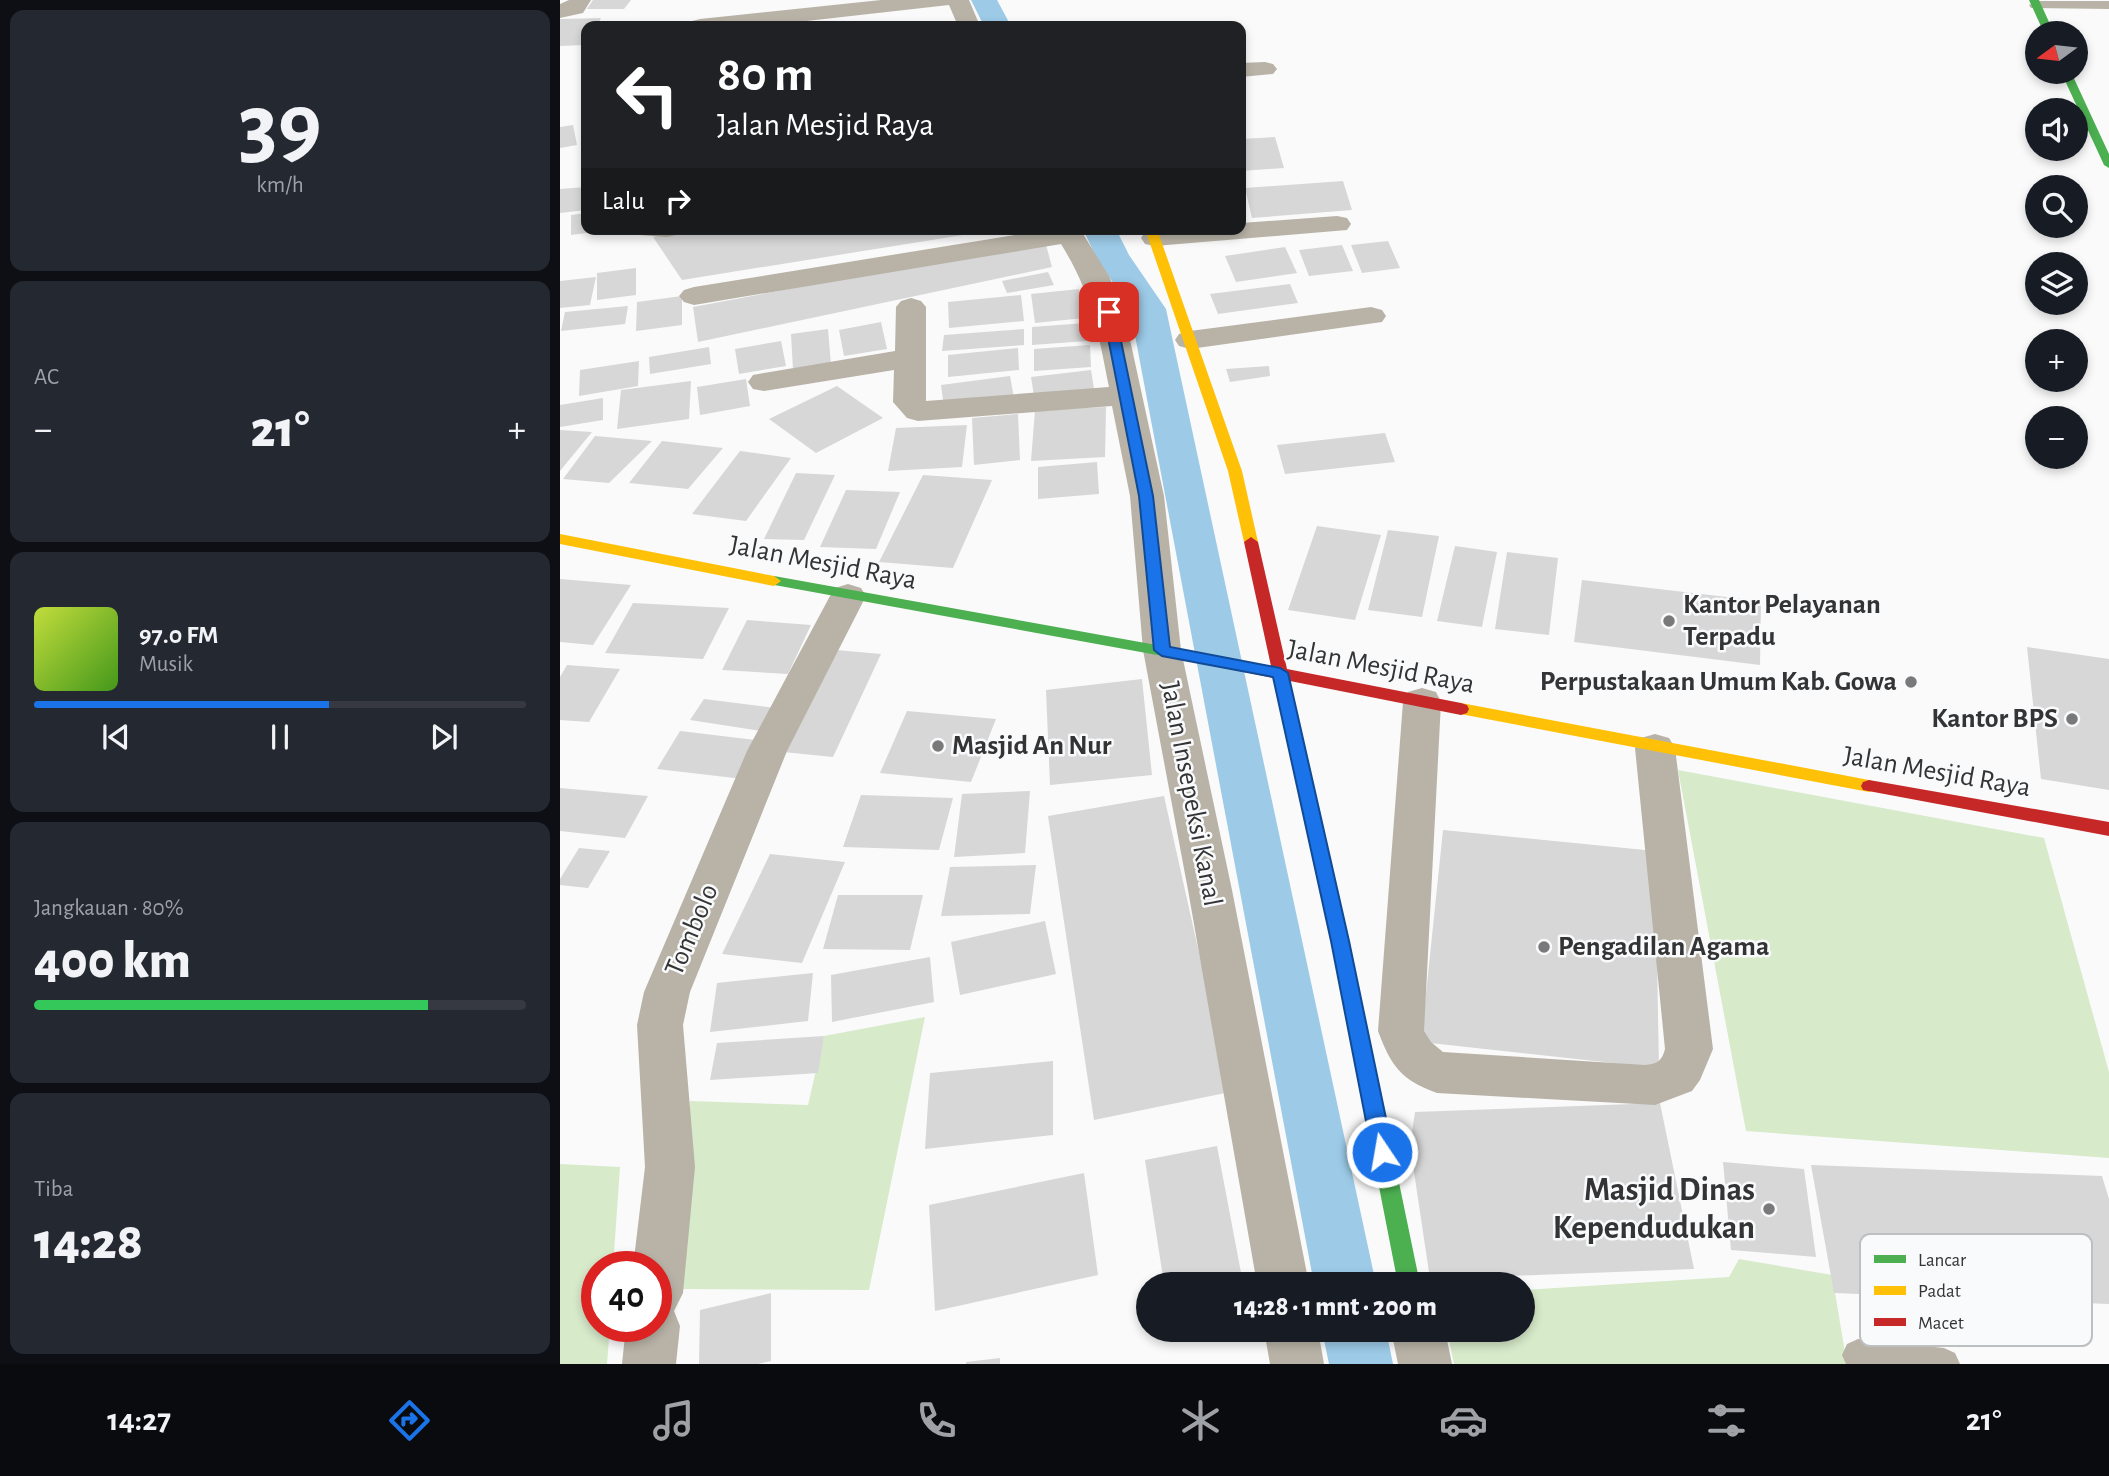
<!DOCTYPE html>
<html lang="id">
<meta charset="utf-8">
<style>
body{margin:0;font-family:"Alegreya Sans",sans-serif;background:#242831;color:#f1f3f6;height:100vh;display:flex;flex-direction:column;font-size:26px;white-space:nowrap}
*{box-sizing:border-box;margin:0}
p{font-size:23px;color:#9ea1a6}
.icon{flex:none;width:38px;height:38px;fill:none;stroke:currentColor;stroke-width:2;stroke-linecap:round;stroke-linejoin:round}
.map{position:relative;flex:1;overflow:hidden}
.side{display:flex;flex-direction:column;gap:10px;padding:10px;background:#0d0f14;width:560px}
.side>*{flex:none}
.hud{position:absolute;left:21px;top:21px;width:665px;height:214px;border-radius:14px;box-shadow:0 4px 10px #0003;background:#202124;color:#fff;overflow:hidden}
.needle{width:46px;rotate:255deg}
.fabs{position:absolute;left:1465px;top:21px;display:grid;gap:14px}
.fabs a{display:grid;place-items:center;width:63px;height:63px;border-radius:50%;background:#171b24;box-shadow:0 4px 10px #0003;font-size:35px}
.speed{position:absolute;left:21px;top:1251px;display:flex;gap:14px;font-size:35px;font-weight:700;text-align:center}
.speed>*{display:grid;place-content:center;width:91px;height:91px;border-radius:50%;background:#171b24;box-shadow:0 4px 10px #0003;line-height:1}
.speed .limit{border:10px solid #d22;background:#fff;color:#111}
.pin{position:absolute;display:grid;place-items:center;width:60px;height:60px;color:#fff;margin:-30px;border-radius:14px;box-shadow:0 4px 10px #0006}
.me{position:absolute;width:77px;margin:-38px;rotate:348deg;stroke-linejoin:round;filter:drop-shadow(0 0 5px #0008)}
.turn{display:flex;align-items:center;gap:24px;height:147px;padding:0 21px;font-size:32px}
.turn .icon{width:91px;height:91px;stroke-width:2.5}
.turn b{display:block;font-size:49px;line-height:60px}
.then{display:flex;align-items:center;height:66px;padding:0 21px;background:#0003;gap:14px;font-size:26px}
.big{font-size:52px;font-weight:800;line-height:1.1}
.side .widget{flex:1;display:flex;flex-direction:column;justify-content:center;gap:10px;min-width:0;padding:0 24px;border-radius:14px;background:#242831}
.side .dial{align-items:center;gap:0}
.dial b{font-size:91px;line-height:1}
.song{display:flex;align-items:center;gap:21px}
.cover{width:84px;height:84px;border-radius:10px;background:linear-gradient(135deg,hsl(70 70% 55%),hsl(100 70% 35%))}
.played{height:7px;border-radius:4px;background:linear-gradient(90deg,#1a73e8 60%,#363941 60%)}
.keys{display:flex;justify-content:space-around;direction:ltr}
.heat{display:flex;justify-content:space-between;align-items:center;font-size:38px;direction:ltr}
.charge{height:10px;border-radius:5px;background:linear-gradient(90deg,#34c759 80%,#363941 0)}
.trip{position:absolute;left:576px;top:1272px;width:399px;height:70px;border-radius:35px;background:#171b24;box-shadow:0 4px 10px #0003;font-weight:800;line-height:70px;text-align:center}
.menu{display:flex;height:112px;justify-content:space-around;align-items:center;background:#090b0e;color:#9ea1a6}
.menu .icon{width:49px;height:49px}
.menu .current{color:#1a73e8}
.menu b{font-size:32px;color:#f1f3f6}
main{display:flex;flex:1;min-height:0}
.map>svg:first-child{display:block}
</style>
<main>
<section class="side">
<div class="widget dial"><b>39</b><p>km/h</p></div>
<div class="widget"><p>AC</p>
<div class="heat"><a>−</a><b class="big">21°</b><a>+</a></div>
</div>
<div class="widget">
<div class="song"><i class="cover"></i><div><b>97.0 FM</b><p>Musik</p></div></div>
<div class="played"></div>
<div class="keys"><svg class="icon" aria-label="previous" viewBox="0 0 24 24"><path d="M18 5L8 12l10 7zM5 5v14"/></svg><svg class="icon" aria-label="pause" viewBox="0 0 24 24"><path d="M8 5v14M16 5v14"/></svg><svg class="icon" aria-label="next" viewBox="0 0 24 24"><path d="M6 5l10 7-10 7zM19 5v14"/></svg></div>
</div>
<div class="widget"><p>Jangkauan · 80%</p><b class="big">400 km</b><div class="charge"></div></div>
<div class="widget"><p>Tiba</p><b class="big">14:28</b></div>
</section>
<div class="map">
<svg width="1549" height="1364" viewBox="0 0 1549 1364">
<rect width="100%" height="100%" fill="#fafafb"/>
<path fill="#d7eaca" d="M1118,770L1484,838L1549,1072V1158L1186,1131Z
M365,1017L309,1290L119,1289L130,1101L248,1105L264,1036Z
M0,1164L60,1167L53,1267H37V1326L50,1327L47,1364H0Z
M1179,1259L1272,1275L1287,1364H894L887,1330H962L963,1290L1169,1277Z"/>
<g fill="none" stroke-linecap="round" stroke-linejoin="round">
<path fill="#9ccae7" fill-rule="evenodd" d="M411,0H437L451,26H424Z
M523,229H556L569,255L606,309L816,1284H754L570,309L535,255Z
M762,1330H826L833,1364H769Z"/>
</g>
<path fill="#d7d7d8" d="M33,0H71L64,9H27Z
M41,18L37,26H26L25,45L0,46V19Z
M13,125L17,145L0,148V127Z
M715,137L724,168L681,171V139Z
M783,181L792,210L692,218L685,188Z
M26,187V210L0,213V189Z
M26,213V229L42,231L11,235V215Z
M133,229H428V231L122,280L93,237Z
M485,241L492,267L138,342L133,307Z
M828,241L840,268L802,273L791,245Z
M782,245L793,271L749,276L739,250Z
M725,247L737,273L676,282L665,256Z
M76,268V295L37,300V273Z
M488,272L494,285L447,293L442,281Z
M36,277L30,305L0,308V281Z
M730,284L738,303L658,314L650,294Z
M519,289L524,318L475,323L471,294Z
M461,295L464,321L389,328L388,302Z
M122,296V325L76,331L77,302Z
M68,306L65,324L1,331L5,312Z
M321,322L327,349L284,356L279,330Z
M525,323L527,341L472,345V327Z
M268,329L271,365L233,370L231,334Z
M464,329V345L382,351L384,335Z
M221,341L226,366L179,374L175,349Z
M530,345L531,367L474,371V349Z
M149,347L151,364L90,374L89,357Z
M458,348L459,370L388,377V355Z
M79,361L78,386L19,396L20,370Z
M709,366L710,376L670,382L666,369Z
M531,370L534,389L474,396L471,377Z
M450,376L454,398L384,407L381,385Z
M186,379L190,406L140,415L137,387Z
M131,381L129,419L57,429L61,390Z
M277,386L323,418L256,453L209,419Z
M43,398V420L0,427V405Z
M546,407L545,457L471,461L475,410Z
M458,414L460,460L414,465L412,418Z
M407,425L402,467L328,471L336,428Z
M0,430L32,432L0,471Z
M825,433L835,462L725,474L717,445Z
M35,436L92,441L49,483L3,479Z
M102,441L163,448L128,489L69,483Z
M180,451L231,458L186,521L132,514Z
M537,462L539,494L478,499V467Z
M236,473L275,475L244,540L204,539Z
M363,475L432,480L393,568L319,562Z
M286,490L340,492L316,549L260,547Z
M757,526L821,535L795,620L728,610Z
M828,530L879,536L862,617L808,610Z
M895,546L937,552L922,627L877,621Z
M947,552L998,558L989,635L935,629Z
M0,579L71,585L33,645L0,642Z
M1022,580L1201,601L1200,665L1014,642Z
M73,603L169,608L143,659L45,653Z
M187,620L251,625L228,674L162,670Z
M1467,647L1549,659V790L1481,779Z
M265,649L321,654L273,757L213,751Z
M7,665L60,669L29,722L0,720V677Z
M582,679L592,775L490,785L486,690Z
M144,699L215,708L201,731L130,720Z
M347,711L436,719L411,782L320,773Z
M120,731L204,741L183,779L97,769Z
M0,788L88,796L65,838L0,831Z
M470,791L465,853L394,857L402,794Z
M301,795L393,798L379,850L283,847Z
M604,796L670,1092L534,1120L488,816Z
M883,830L1095,851L1099,1068L861,1042Z
M19,848L50,851L28,888L0,885V879Z
M210,854L285,862L242,963L162,954Z
M476,865L470,914L381,916L390,867Z
M278,895H363L350,950L263,949Z
M485,921L496,974L400,995L391,942Z
M370,957L374,1002L272,1022L271,975Z
M253,973L248,1021L150,1032L157,983Z
M264,1036L258,1073L150,1080L157,1043Z
M493,1061V1135L365,1149L370,1073Z
M1100,1103L1134,1269L870,1279L850,1145L855,1112Z
M657,1146L683,1283L604,1284L585,1160Z
M1163,1162L1244,1169L1256,1257L1171,1250Z
M1251,1165L1542,1176L1549,1199V1304L1274,1293Z
M524,1173L538,1275L375,1311L369,1205Z
M211,1293V1361L198,1364H139L140,1310Z
M440,1358V1364H406V1362Z"/>
<g fill="none" stroke-linecap="round" stroke-linejoin="round">
<path fill="#b9b3a7" fill-rule="evenodd" d="M1476,1H1549V9L1471,8L1469,5Z
M1298,1339L1384,1348L1395,1353L1400,1364H1286L1282,1355L1287,1344Z"/>
<path fill="#b9b3a7" fill-rule="evenodd" d="M9,0H31L23,13L0,18V4Z
M321,0H409L420,26H398L389,5L202,26H129L132,21L140,19Z
M705,62L713,64L717,69L713,74L681,77V63Z
M777,216L787,218L791,224L787,230L595,246L585,244L581,238L585,232L595,230L681,229V223Z
M76,229H121L117,235L107,237L80,235Z
M492,229H520L549,276L564,312L604,496L621,650L672,890L749,1284H697L628,890L583,650L570,496L552,406L358,421L347,418L333,402L334,370L204,391L193,389L188,382L193,375L204,373L335,351L336,307L341,301L351,298L361,301L366,307V401L549,387C538,331 532,294 501,244L134,305L124,302L119,296L124,290L134,287Z
M811,307L822,310L826,316L822,322L630,349L619,346L615,340L619,334L630,331Z
M288,584L301,588L306,596L227,751L130,992L123,1025L135,1167L123,1293L114,1311L120,1326L116,1364H62L66,1326H96V1267H73L85,1167L77,1025L84,992L187,751L270,596L275,588Z
M862,688L876,692L881,702L864,1031L871,1042L883,1052L1085,1065C1097,1064 1102,1061 1105,1049L1075,748L1081,738L1095,734L1109,738L1115,748L1153,1049L1140,1080L1132,1091L1095,1105L877,1093C841,1080 831,1066 818,1031L843,702L848,692Z
M704,1330H758L764,1364H710Z
M831,1330H885L892,1364H838Z"/>
<path fill="#4caf50" fill-rule="evenodd" d="M1469,0H1479L1494,33H1484Z
M1501,72H1511L1549,154V168L1544,165Z
M214,576L641,653L649,658L641,663L209,584L207,581Z
M739,752L745,754L747,758L789,941L860,1284H838L771,941L731,758L733,754Z"/>
<path fill="#ffc107" fill-rule="evenodd" d="M585,229H597L682,471L698,542L696,545L691,547L684,542L668,471Z
M0,534L214,576L221,581L214,586L0,544Z
M901,703L1309,780L1315,782L1317,786L1315,790L1309,792L895,713L893,709L895,705Z"/>
<path fill="#c62828" fill-rule="evenodd" d="M691,537L698,542L727,669L901,703L907,705L909,709L907,713L901,715L730,681L747,758L745,762H733L713,678L641,663L633,658L641,653L711,666L684,542Z
M1309,780L1549,822V836L1303,790L1301,786L1303,782Z"/>
</g>
<path fill="#1a73e8" stroke="#114b97" stroke-width="2" d="M549,308L555,312L593,496L610,647L720,668L728,673L789,941L833,1152L830,1159L822,1162L815,1159L812,1152L771,941L713,677L602,656L594,650L579,496L543,312Z"/>
<g fill="#79797a" stroke="#f9fafc" stroke-width="2.5">
<circle cx="1109" cy="621" r="7"/>
<circle cx="1351" cy="682" r="7"/>
<circle cx="1512" cy="719" r="7"/>
<circle cx="378" cy="746" r="7"/>
<circle cx="984" cy="947" r="7"/>
<circle cx="1209" cy="1209" r="7"/>
</g>
<g text-anchor="middle" dominant-baseline="central" stroke-width="5" stroke-linejoin="round" paint-order="stroke">
<g font-size="28" fill="#343435" stroke="#f9fafc">
<text transform="translate(263 563) rotate(11)">Jalan Mesjid Raya</text>
<text transform="translate(821 667) rotate(11)">Jalan Mesjid Raya</text>
<text transform="translate(1377 772) rotate(10)">Jalan Mesjid Raya</text>
<text transform="translate(631 794) rotate(79)">Jalan Insepeksi Kanal</text>
<text transform="translate(132 930) rotate(-67)">Tombolo</text>
</g>
<g font-size="28" font-weight="bold" fill="#343435" stroke="#f9fafc" text-anchor="start">
<text x="1123" y="605">Kantor Pelayanan<tspan x="1123" dy="32">Terpadu</tspan></text>
<text x="1337" y="682" text-anchor="end">Perpustakaan Umum Kab. Gowa</text>
<text x="1498" y="719" text-anchor="end">Kantor BPS</text>
<text x="392" y="746">Masjid An Nur</text>
<text x="998" y="947">Pengadilan Agama</text>
</g>
<g font-size="33" font-weight="bold" fill="#343435" stroke="#f9fafc" text-anchor="end">
<text x="1195" y="1190">Masjid Dinas<tspan x="1195" dy="38">Kependudukan</tspan></text>
</g>
</g>
<rect x="1300" y="1234" width="232" height="112" rx="10" fill="#f9fafc" stroke="#bebfc0" stroke-width="2"/>
<rect x="1314" y="1255" width="32" height="8" fill="#4caf50"/>
<rect x="1314" y="1286" width="32" height="9" fill="#ffc107"/>
<rect x="1314" y="1318" width="32" height="8" fill="#c62828"/>
<g font-size="19" fill="#343435">
<text x="1358" y="1266">Lancar</text>
<text x="1358" y="1297">Padat</text>
<text x="1358" y="1329">Macet</text>
</g>
</svg>
<div class="fabs">
<a><svg class="needle" viewBox="-14 -14 28 28"><path d="M0-13l5 13h-10z" fill="#e53935"/><path d="M0 13l5-13h-10z" fill="#9ea1a6"/></svg></a>
<a><svg class="icon" aria-label="sound" viewBox="0 0 24 24"><path d="M4 9h4l5-4v14l-5-4H4zM17 9q2 3 0 6"/></svg></a>
<a><svg class="icon" aria-label="search" viewBox="0 0 24 24"><circle cx="10" cy="10" r="6"/><path d="M15 15l6 6"/></svg></a>
<a><svg class="icon" aria-label="layers" viewBox="0 0 24 24"><path d="M12 4l9 5-9 5-9-5zM3 14l9 5 9-5"/></svg></a>
<a>+</a>
<a>−</a>
</div>
<div class="speed"><div class="limit">40</div></div>
<div class="pin" style="left:549px;top:312px;background:#d93025"><svg class="icon" aria-label="arrive" viewBox="0 0 24 24"><path d="M6 21V4h12l-3 4 3 4H6"/></svg></div>
<svg class="me" style="left:822px;top:1152px" viewBox="-20 -20 40 40"><circle r="17" fill="#1a73e8" stroke="#fff" stroke-width="3"/><path d="M0-11L8 9 0 5-8 9z" fill="#fff"/></svg>
<div class="trip">14:28 · 1 mnt · 200 m</div>
<div class="hud">
<div class="turn"><svg class="icon" aria-label="left" viewBox="0 0 24 24"><path d="M17 20v-9H6M10 6l-5 5 5 5"/></svg><div><b>80 m</b>Jalan Mesjid Raya</div></div>
<div class="then">Lalu<svg class="icon" aria-label="right" viewBox="0 0 24 24"><path d="M7 20v-9h11M14 6l5 5-5 5"/></svg></div>
</div>
</div>
</main>
<nav class="menu">
<b>14:27</b>
<svg class="icon current" aria-label="directions" viewBox="0 0 24 24"><path d="M12 3l9 9-9 9-9-9zM9 14v-3h6M13 9l2 2-2 2"/></svg>
<svg class="icon" aria-label="music" viewBox="0 0 24 24"><path d="M9 18V5l10-2v13"/><circle cx="6" cy="18" r="3"/><circle cx="16" cy="16" r="3"/></svg>
<svg class="icon" aria-label="phone" viewBox="0 0 24 24"><path d="M5 4h4l2 5-3 2q2 4 5 5l2-3 5 2v4C11 20 4 13 5 4z"/></svg>
<svg class="icon" aria-label="climate" viewBox="0 0 24 24"><path d="M12 3v18M4 7l16 10M4 17L20 7"/></svg>
<svg class="icon" aria-label="car" viewBox="0 0 24 24"><path d="M5 17H2v-5l4-1 3-4h7l3 4 3 1v5h-3M9 17h6M6 11h13"/><circle cx="7" cy="17" r="2"/><circle cx="17" cy="17" r="2"/></svg>
<svg class="icon" aria-label="filters" viewBox="0 0 24 24"><path d="M4 7h16M4 17h16"/><circle cx="9" cy="7" r="2"/><circle cx="15" cy="17" r="2"/></svg>
<b>21°</b>
</nav>
